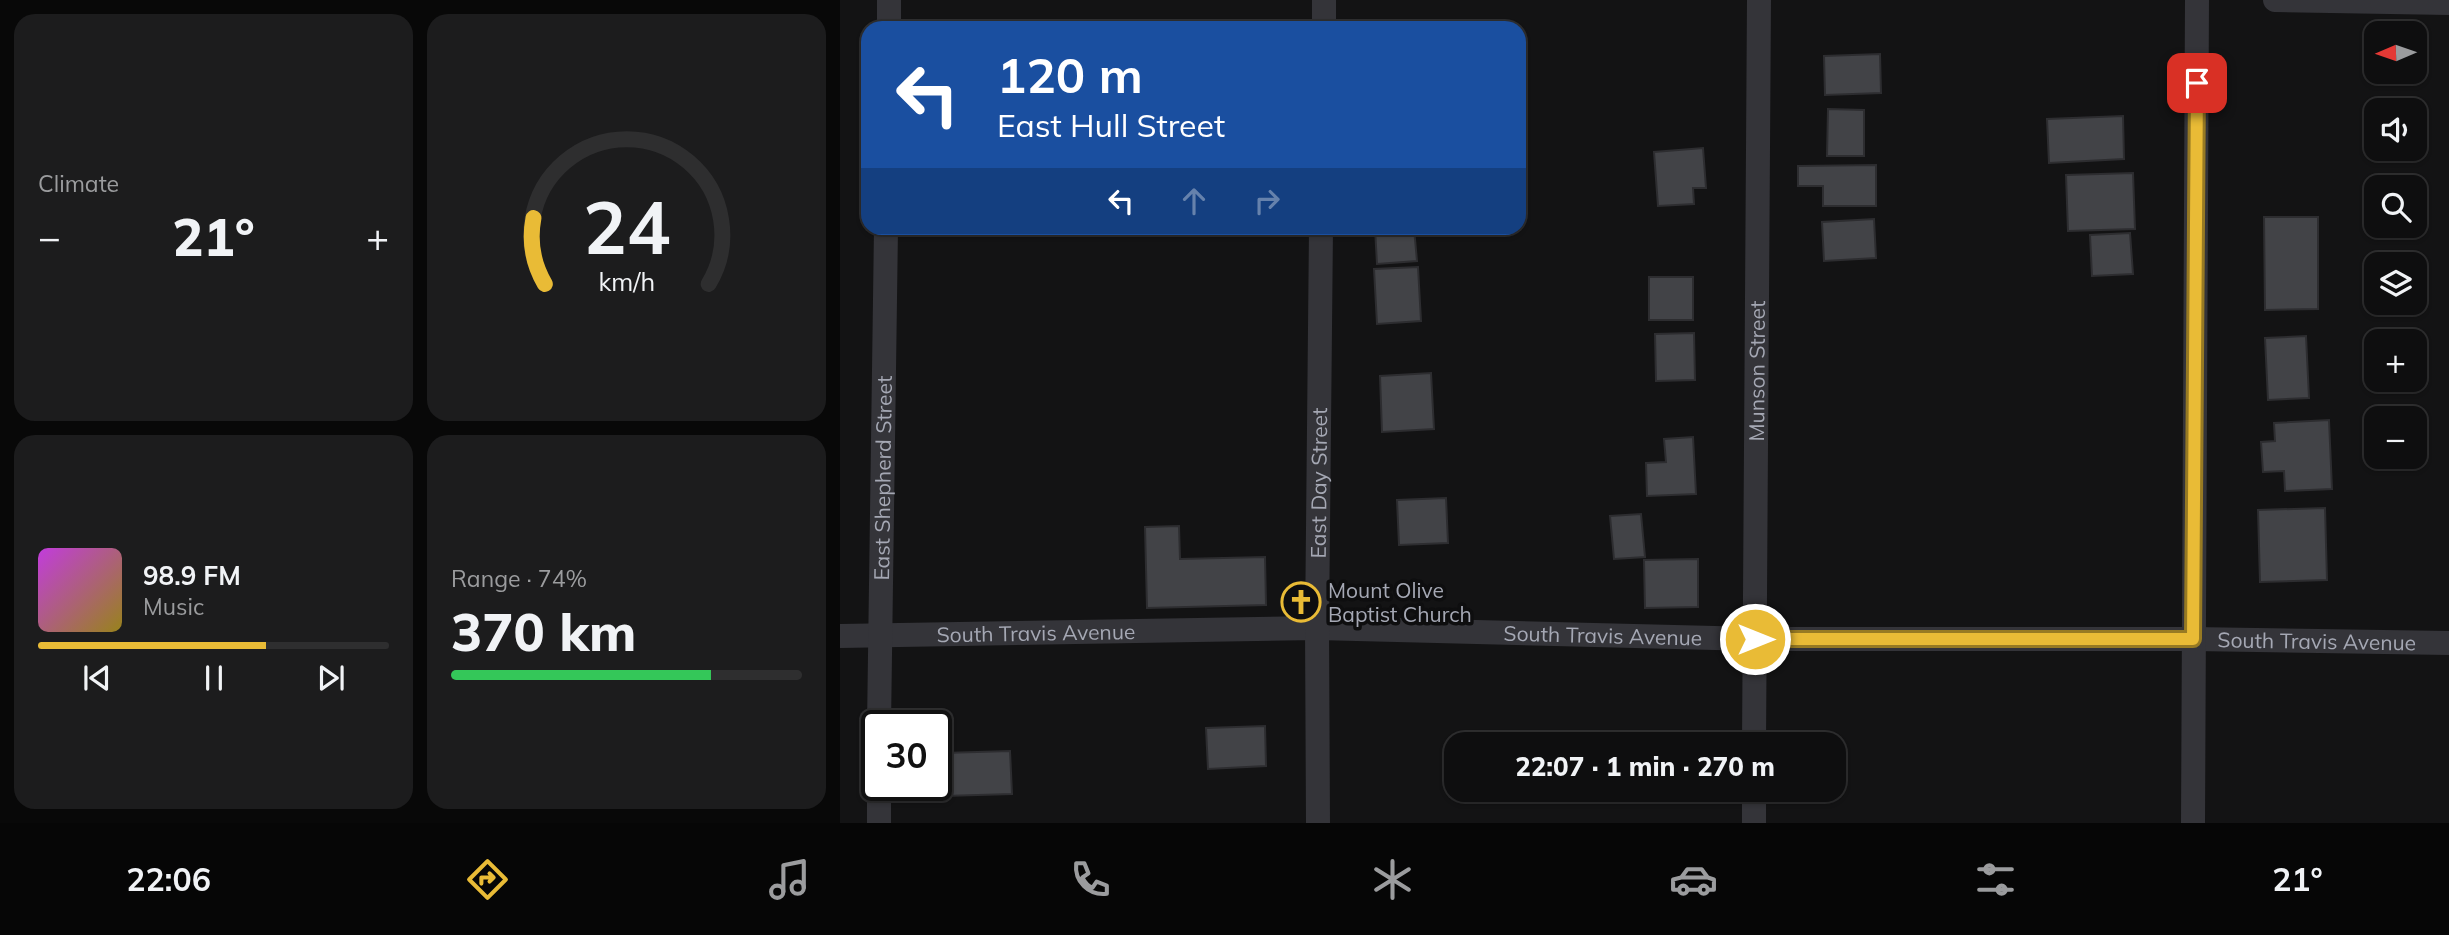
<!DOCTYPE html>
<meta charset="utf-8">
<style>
body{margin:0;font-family:Mulish,sans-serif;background:#1c1c1d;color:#f1f3f6;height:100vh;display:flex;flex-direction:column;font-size:26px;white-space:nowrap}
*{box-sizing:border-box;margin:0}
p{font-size:23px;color:#9b9c9e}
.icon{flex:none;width:38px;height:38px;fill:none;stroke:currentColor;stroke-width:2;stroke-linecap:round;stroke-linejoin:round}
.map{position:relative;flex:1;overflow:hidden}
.panel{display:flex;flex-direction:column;gap:14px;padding:14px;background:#080808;width:840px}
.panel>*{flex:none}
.banner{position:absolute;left:21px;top:21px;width:665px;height:214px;border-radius:21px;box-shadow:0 2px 5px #0004,0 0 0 2px #2e2e2f;background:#1a4fa0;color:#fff;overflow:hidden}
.needle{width:46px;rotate:268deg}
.fabs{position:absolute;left:1524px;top:21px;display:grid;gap:14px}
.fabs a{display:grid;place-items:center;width:63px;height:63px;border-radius:14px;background:#0e0e0f;box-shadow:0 2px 5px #0004,0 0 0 2px #2e2e2f;font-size:35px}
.speed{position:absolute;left:21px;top:710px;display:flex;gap:14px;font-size:35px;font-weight:700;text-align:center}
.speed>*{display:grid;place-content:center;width:91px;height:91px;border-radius:50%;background:#0e0e0f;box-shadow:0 2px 5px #0004,0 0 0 2px #2e2e2f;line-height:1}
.speed .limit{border:4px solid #111;border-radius:10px;background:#fff;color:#111}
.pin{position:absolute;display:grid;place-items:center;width:60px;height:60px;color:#fff;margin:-30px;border-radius:14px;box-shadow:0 4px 10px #0006}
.me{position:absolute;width:77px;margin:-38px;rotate:90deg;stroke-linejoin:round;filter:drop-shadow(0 0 5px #0008)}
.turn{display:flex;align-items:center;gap:24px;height:147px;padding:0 21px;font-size:32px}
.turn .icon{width:91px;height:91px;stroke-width:2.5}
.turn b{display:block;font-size:49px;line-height:60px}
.lanes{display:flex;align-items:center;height:66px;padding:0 21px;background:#0003;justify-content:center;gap:35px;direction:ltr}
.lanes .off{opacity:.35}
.big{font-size:52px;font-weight:800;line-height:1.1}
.panel .widget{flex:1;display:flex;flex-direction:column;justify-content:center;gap:10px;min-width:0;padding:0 24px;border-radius:21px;background:#1c1c1d}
.panel .dial{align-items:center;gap:0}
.dial svg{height:182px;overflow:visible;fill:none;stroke:#2e2e2f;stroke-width:7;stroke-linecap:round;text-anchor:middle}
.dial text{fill:#f1f3f6;stroke:none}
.song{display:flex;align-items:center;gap:21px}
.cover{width:84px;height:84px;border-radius:10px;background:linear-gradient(135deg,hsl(290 70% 55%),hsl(50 70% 35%))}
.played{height:7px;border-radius:4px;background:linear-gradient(90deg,#e9bb36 65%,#2e2e2f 65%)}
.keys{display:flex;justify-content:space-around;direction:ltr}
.heat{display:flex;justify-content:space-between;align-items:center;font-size:38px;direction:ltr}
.charge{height:10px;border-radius:5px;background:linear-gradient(90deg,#34c759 74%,#2e2e2f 0)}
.panel .tiles{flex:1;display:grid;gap:14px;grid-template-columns:repeat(2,1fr)}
.trip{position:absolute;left:604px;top:732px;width:402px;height:70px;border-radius:21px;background:#0e0e0f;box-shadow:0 2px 5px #0004,0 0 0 2px #2e2e2f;font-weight:800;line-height:70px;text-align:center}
.menu{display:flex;height:112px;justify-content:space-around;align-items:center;background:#060606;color:#9b9c9e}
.menu .icon{width:49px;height:49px}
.menu .selected{color:#e9bb36}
.menu b{font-size:32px;color:#f1f3f6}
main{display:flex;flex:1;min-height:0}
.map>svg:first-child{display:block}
</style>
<main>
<section class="panel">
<div class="tiles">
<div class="widget"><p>Climate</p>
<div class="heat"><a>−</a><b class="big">21°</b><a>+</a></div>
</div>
<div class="widget dial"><svg viewBox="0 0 100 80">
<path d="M14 69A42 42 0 1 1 86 69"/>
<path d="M14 69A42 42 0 0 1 9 40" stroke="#e9bb36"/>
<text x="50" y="56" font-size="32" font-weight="700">24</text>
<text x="50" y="72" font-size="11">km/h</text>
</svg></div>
<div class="widget">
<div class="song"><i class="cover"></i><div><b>98.9 FM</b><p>Music</p></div></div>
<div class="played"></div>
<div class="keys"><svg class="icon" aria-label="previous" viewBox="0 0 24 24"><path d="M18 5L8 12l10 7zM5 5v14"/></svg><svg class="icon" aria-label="pause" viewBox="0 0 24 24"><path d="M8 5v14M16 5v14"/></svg><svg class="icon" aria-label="next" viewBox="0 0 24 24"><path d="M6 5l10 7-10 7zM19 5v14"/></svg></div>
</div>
<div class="widget"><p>Range · 74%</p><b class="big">370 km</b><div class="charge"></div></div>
</div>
</section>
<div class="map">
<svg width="1609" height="823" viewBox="0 0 1609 823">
<rect width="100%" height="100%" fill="#131314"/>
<path fill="#424347" stroke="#2d2d30" stroke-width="2" d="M1040,54L1041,93L985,95L984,56Z
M988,109L1024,110V156H987Z
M1283,116L1284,159L1209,163L1207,119Z
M863,148L866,188H853L854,204L818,206L814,152Z
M1036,165V206H983V186H958V166Z
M1293,173L1295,229L1228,231L1226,175Z
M1424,217H1478V309L1425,310Z
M1034,219L1036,258L984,261L982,222Z
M535,228H574L577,261L537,264Z
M1290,233L1293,274L1252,276L1250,235Z
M578,267L581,321L537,324L534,269Z
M809,277H853V320H809Z
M854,333L855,380L816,381L815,334Z
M1466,336L1469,398L1428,400L1425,338Z
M591,373L594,429L542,432L540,376Z
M1489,420L1492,489L1445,491L1444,471L1423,472L1421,442L1435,441L1434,423Z
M853,437L856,494L807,496L806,463L826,462L824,439Z
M606,498L608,543L559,545L557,500Z
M1485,508L1487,580L1420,582L1418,510Z
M801,514L805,557L774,559L770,516Z
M339,526L340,559L425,557L426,605L307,608L305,527Z
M858,559V607L805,608L804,560Z
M425,726L426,766L368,769L366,728Z
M170,751L172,794L104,796L103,753Z"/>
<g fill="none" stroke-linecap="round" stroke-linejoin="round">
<g stroke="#343439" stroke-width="24">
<path d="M1435,0L1609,3"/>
<path d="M49,28V0"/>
<path d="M484,28V0"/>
<path id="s1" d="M0,636L477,628L915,639H1353L1609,643"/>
<path id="s2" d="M39,726L46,228"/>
<path id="s3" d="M914,744L919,0"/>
<path d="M39,786V823"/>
<path id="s4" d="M478,823L477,628L481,228"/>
<path d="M914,823V789"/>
<path d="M1353,823L1357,0"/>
</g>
</g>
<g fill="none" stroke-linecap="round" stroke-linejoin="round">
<g stroke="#977a23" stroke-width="18">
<path id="route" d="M915,639H1353L1357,83"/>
</g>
<use href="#route" stroke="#e9bb36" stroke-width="12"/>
</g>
<defs>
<g id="church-ring" transform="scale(2.0125)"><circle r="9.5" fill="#0e0e0f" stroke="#e9bb36" stroke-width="1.5"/><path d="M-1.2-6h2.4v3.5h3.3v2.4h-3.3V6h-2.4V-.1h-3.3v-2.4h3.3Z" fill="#e9bb36"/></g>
</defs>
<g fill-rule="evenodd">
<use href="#church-ring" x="461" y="602"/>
</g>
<g text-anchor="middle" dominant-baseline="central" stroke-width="7" stroke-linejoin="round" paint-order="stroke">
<g font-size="21" fill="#a5a8b4" stroke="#0e0e0f">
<text stroke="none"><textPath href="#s3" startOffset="373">Munson Street</textPath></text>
<text stroke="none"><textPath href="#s2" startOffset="248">East Shepherd Street</textPath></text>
<text stroke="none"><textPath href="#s4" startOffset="340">East Day Street</textPath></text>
<text stroke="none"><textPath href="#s1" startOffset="196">South Travis Avenue</textPath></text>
<text stroke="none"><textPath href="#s1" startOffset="763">South Travis Avenue</textPath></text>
<text stroke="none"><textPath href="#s1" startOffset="1477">South Travis Avenue</textPath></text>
</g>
<g font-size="21" fill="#a5a8b4" stroke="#0e0e0f" text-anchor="start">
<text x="488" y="590">Mount Olive<tspan x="488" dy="24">Baptist Church</tspan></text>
</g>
</g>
</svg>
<div class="fabs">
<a><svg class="needle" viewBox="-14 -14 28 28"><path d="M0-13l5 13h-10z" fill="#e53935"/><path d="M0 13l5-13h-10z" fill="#9b9c9e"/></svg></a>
<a><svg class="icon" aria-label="sound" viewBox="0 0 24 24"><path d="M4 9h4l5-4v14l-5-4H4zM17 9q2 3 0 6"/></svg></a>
<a><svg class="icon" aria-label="search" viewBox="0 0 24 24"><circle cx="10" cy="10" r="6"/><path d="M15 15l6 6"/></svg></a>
<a><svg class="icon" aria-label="layers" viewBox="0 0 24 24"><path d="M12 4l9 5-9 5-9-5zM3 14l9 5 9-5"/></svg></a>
<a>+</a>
<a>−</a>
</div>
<div class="speed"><div class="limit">30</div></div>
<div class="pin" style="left:1357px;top:83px;background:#d93025"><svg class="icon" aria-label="arrive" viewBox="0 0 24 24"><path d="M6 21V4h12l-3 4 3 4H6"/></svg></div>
<svg class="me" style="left:915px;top:639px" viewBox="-20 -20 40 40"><circle r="17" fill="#e9bb36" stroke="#fff" stroke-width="3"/><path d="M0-11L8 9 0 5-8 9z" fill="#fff"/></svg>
<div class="trip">22:07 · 1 min · 270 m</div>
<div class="banner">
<div class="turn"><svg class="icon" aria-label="left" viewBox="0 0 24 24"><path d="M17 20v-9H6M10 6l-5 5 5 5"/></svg><div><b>120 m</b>East Hull Street</div></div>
<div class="lanes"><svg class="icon" aria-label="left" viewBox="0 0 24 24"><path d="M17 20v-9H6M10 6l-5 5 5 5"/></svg><svg class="icon off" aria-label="ahead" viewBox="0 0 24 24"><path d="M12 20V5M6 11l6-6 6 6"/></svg><svg class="icon off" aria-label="right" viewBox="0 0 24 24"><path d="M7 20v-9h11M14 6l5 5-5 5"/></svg></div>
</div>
</div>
</main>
<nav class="menu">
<b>22:06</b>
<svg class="icon selected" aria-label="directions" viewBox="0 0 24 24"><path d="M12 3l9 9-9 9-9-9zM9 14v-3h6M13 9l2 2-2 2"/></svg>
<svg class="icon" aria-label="music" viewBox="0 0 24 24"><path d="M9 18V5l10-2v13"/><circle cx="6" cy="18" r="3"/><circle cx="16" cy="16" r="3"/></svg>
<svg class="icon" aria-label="phone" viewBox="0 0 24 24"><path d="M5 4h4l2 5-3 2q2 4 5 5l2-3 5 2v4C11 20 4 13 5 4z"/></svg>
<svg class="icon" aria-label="climate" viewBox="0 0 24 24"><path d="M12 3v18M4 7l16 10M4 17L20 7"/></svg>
<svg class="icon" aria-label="car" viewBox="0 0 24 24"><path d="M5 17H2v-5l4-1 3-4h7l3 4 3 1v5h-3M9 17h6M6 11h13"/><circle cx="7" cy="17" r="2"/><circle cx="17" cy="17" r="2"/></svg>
<svg class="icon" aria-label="filters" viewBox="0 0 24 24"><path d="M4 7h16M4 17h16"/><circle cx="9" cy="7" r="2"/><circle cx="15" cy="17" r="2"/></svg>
<b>21°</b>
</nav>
